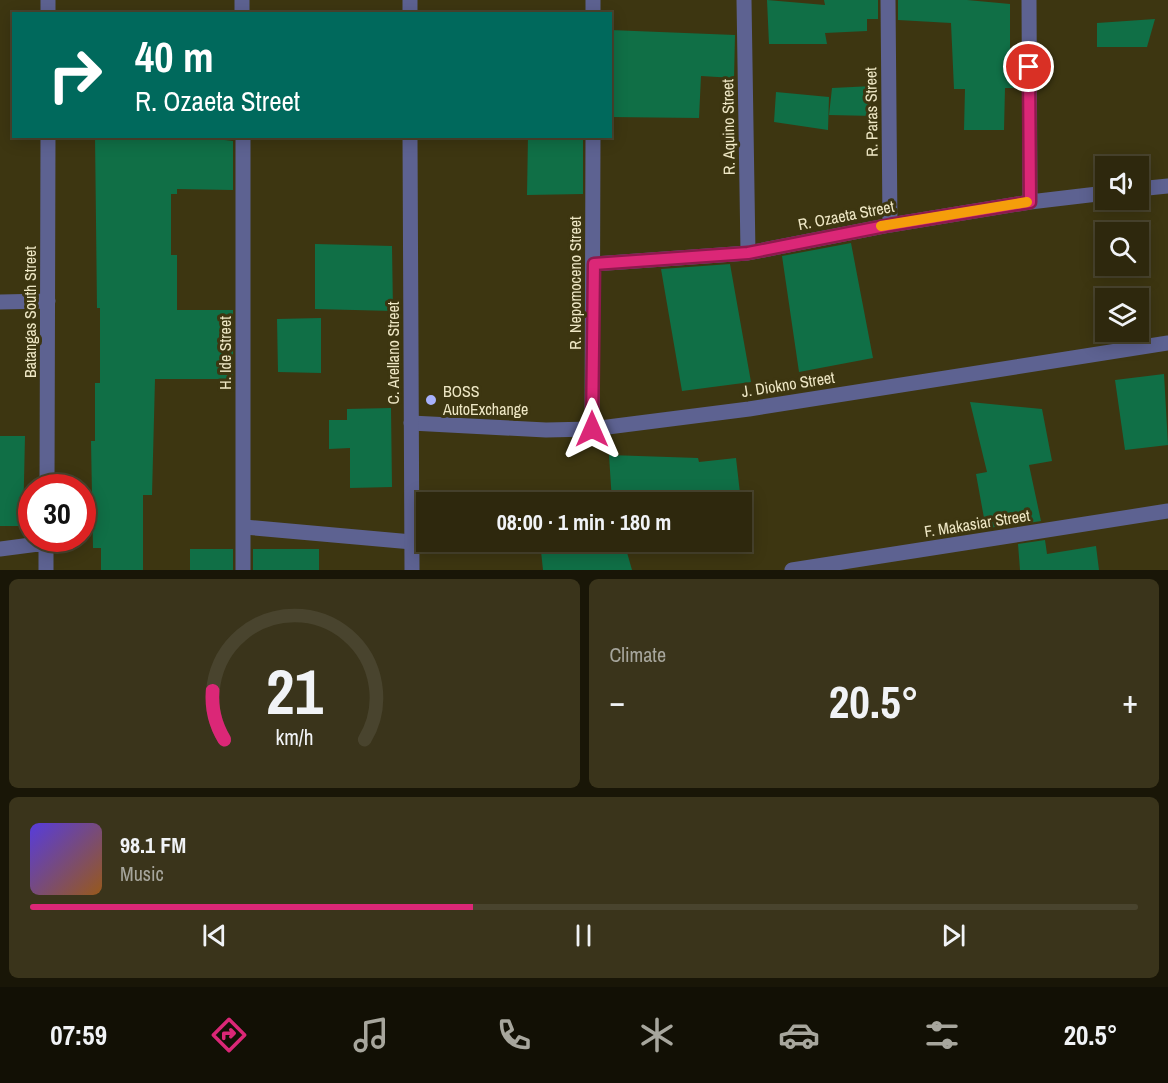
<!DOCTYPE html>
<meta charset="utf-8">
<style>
body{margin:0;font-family:"Archivo Narrow",sans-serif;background:#3a341b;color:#f1f3f6;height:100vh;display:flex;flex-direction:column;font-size:22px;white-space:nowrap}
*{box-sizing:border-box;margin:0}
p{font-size:20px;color:#a7a69d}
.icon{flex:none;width:33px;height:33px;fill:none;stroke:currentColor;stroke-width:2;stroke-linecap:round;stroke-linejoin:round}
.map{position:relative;height:570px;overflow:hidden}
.panel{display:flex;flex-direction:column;gap:9px;padding:9px;background:#191607;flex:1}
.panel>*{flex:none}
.banner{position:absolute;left:12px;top:12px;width:600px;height:126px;border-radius:0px;box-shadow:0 3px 15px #0003,0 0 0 2px #49442e;background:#00695c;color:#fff;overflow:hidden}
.controls{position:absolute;left:1095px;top:156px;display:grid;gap:12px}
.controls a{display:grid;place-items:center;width:54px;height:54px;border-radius:0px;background:#2e280d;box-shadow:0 3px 15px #0003,0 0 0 2px #49442e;font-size:30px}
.speed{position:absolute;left:18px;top:474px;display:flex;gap:12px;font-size:30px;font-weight:700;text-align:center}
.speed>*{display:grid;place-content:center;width:78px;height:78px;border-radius:50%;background:#2e280d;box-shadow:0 3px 15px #0003,0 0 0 2px #49442e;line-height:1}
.speed .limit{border:9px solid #d22;background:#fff;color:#111}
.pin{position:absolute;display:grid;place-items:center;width:51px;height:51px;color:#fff;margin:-26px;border:3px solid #fff;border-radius:50%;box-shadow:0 2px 6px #0007}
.me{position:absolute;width:66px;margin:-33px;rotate:0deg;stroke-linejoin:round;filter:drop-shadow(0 0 4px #0008)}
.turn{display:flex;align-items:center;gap:21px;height:126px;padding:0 24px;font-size:27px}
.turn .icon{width:78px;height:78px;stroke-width:2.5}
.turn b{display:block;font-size:42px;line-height:51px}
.big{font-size:45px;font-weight:800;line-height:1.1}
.panel .card{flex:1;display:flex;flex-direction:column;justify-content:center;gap:9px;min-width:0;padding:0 21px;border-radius:9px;background:#3a341b}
.panel .dial{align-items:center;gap:0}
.dial svg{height:156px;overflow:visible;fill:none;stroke:#49442e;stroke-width:7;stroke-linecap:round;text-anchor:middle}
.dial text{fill:#f1f3f6;stroke:none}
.song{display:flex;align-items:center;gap:18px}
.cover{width:72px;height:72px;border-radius:9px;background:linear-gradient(135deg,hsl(250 70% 55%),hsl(30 70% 35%))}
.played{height:6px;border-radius:3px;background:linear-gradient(90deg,#db2777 40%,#49442e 40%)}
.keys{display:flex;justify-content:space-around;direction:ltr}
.heat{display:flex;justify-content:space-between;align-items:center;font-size:33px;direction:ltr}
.panel .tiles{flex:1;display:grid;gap:9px;grid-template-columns:1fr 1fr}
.card:last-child{grid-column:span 2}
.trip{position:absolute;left:416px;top:492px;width:336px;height:60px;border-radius:0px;background:#2e280d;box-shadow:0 3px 15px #0003,0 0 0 2px #49442e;font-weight:800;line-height:60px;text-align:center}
.menu{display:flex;height:96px;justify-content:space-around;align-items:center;background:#121005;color:#a7a69d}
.menu .icon{width:42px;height:42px}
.menu .active{color:#db2777}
.menu b{font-size:27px;color:#f1f3f6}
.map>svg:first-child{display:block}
</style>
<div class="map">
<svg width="1168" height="570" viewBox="0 0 1168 570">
<rect width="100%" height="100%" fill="#3d3611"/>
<path fill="#106f46" d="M767,0L825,5L824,0H878V19H867V31L825,33L827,44H769Z
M898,0H967L1010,4V49H1013L1015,88H1005L1004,130H964L965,89H954L951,23L898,20Z
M1155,19L1147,47H1097V23Z
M610,30L735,35L734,78L701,76L699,118L610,117Z
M873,86L875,116L829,115L832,88Z
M776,92L829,97L828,130L774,122Z
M95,136H190L233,141V190L177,189V194H171V255H177V310H233V379H155L152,495H143V570H101V548H93L91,441H95V383H100V308H97Z
M528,136H583V194L527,195Z
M851,243L873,358L799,372L782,256Z
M315,244L392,246L393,311L315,309Z
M730,264L751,382L682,391L661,269Z
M321,318V373L278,372L277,319Z
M1164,374L1168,445L1125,450L1115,380Z
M970,402L1042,409L1052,461L1029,465L1041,521L1016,525V522L986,529L976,474L987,472Z
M391,408L392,487L350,488V448L329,449V420H347V409Z
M0,436H25L23,526H0Z
M609,455L698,458L699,462L736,458L741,502H612Z
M1045,540L1047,554L1096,546L1099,570H1020L1018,544Z
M540,542H624L632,570H543Z
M190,549H233V570H190Z
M253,549H319V570H253Z"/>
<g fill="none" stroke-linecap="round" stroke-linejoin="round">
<path stroke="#5d6291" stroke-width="15" d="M244,527L412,542"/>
<path stroke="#5d6291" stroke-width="15" d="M48,0V14
M242,0V14
M593,0V14
M744,0L748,253
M888,0L890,225
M1029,0L1030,202
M243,136V570
M1138,189L1168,186
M594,264L748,253L890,225L1030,202L1106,193
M0,302L48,301
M411,423L546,430L592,429L749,409L1168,343
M592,429L593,136
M47,488L48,136
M0,549L46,543
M46,570V538
M792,570L1168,511"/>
<path stroke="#5d6291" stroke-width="15" d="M410,0V14
M410,136L412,570"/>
</g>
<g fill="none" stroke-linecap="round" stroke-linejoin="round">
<g stroke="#8e194d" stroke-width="15">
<path id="route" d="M592,429L594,264L748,253L890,225L1030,202L1029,67"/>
</g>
<use href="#route" stroke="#db2777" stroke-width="10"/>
<path stroke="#f59e0b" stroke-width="10" d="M881,226L1027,202"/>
</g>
<circle fill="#a7b1fc" stroke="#3d3611" stroke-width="2" cx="431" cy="400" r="6"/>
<g text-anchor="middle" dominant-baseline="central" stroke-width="6" stroke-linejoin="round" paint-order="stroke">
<g font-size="16" fill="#eee7c5" stroke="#3d3611">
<text transform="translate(871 112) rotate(-91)">R. Paras Street</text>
<text transform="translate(728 127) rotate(-91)">R. Aquino Street</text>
<text transform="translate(846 215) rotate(-11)">R. Ozaeta Street</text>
<text transform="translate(575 283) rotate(-90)">R. Nepomoceno Street</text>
<text transform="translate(30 312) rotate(-90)">Batangas South Street</text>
<text transform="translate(225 353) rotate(-90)">H. Ide Street</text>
<text transform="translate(393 353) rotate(-90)">C. Arellano Street</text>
<text transform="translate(788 384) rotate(-9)">J. Diokno Street</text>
<text transform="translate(977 523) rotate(-9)">F. Makasiar Street</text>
</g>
<g font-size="16" fill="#eee7c5" stroke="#3d3611" text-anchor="start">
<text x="443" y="391">BOSS<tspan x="443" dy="18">AutoExchange</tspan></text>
</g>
</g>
</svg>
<div class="controls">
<a><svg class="icon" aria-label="sound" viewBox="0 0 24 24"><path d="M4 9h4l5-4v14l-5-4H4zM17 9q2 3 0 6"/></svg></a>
<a><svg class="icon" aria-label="search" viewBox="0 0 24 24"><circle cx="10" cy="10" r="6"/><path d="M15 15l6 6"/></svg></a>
<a><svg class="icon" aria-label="layers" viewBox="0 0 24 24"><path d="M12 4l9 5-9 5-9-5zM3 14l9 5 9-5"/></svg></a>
</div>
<div class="speed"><div class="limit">30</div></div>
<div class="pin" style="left:1029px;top:67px;background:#d93025"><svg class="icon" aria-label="arrive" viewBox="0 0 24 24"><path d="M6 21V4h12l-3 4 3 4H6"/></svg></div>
<svg class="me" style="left:592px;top:429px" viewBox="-20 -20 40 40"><path d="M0-17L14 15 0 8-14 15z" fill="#db2777" stroke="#fff" stroke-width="4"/></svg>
<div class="trip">08:00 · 1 min · 180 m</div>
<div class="banner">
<div class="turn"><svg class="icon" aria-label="right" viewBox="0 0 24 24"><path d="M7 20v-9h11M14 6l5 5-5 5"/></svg><div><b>40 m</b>R. Ozaeta Street</div></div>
</div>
</div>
<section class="panel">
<div class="tiles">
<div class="card dial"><svg viewBox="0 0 100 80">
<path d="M14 69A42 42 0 1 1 86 69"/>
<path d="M14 69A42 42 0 0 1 8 44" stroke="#db2777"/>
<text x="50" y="56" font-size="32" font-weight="700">21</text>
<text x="50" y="72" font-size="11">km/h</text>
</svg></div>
<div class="card"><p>Climate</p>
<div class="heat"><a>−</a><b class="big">20.5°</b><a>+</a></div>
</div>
<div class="card">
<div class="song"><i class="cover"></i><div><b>98.1 FM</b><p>Music</p></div></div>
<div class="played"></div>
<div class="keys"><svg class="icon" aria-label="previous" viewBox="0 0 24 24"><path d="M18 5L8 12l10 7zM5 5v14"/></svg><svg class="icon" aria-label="pause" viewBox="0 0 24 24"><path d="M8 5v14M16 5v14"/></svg><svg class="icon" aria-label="next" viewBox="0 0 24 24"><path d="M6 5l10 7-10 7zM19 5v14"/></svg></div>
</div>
</div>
</section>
<nav class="menu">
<b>07:59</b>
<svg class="icon active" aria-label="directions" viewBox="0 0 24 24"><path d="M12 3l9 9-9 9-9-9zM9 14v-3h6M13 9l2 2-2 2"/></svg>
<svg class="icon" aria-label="music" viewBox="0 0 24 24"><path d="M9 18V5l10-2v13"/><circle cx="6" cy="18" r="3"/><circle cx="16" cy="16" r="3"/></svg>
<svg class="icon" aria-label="phone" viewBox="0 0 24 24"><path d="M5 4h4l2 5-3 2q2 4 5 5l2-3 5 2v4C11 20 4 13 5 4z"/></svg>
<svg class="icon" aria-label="climate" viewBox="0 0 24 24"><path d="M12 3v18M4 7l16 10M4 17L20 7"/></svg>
<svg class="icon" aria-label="car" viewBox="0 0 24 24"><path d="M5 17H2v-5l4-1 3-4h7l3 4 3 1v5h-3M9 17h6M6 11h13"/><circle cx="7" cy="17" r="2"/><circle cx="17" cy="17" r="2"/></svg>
<svg class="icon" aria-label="filters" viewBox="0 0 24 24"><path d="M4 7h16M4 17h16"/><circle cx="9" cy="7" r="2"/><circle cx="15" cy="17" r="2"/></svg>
<b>20.5°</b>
</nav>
